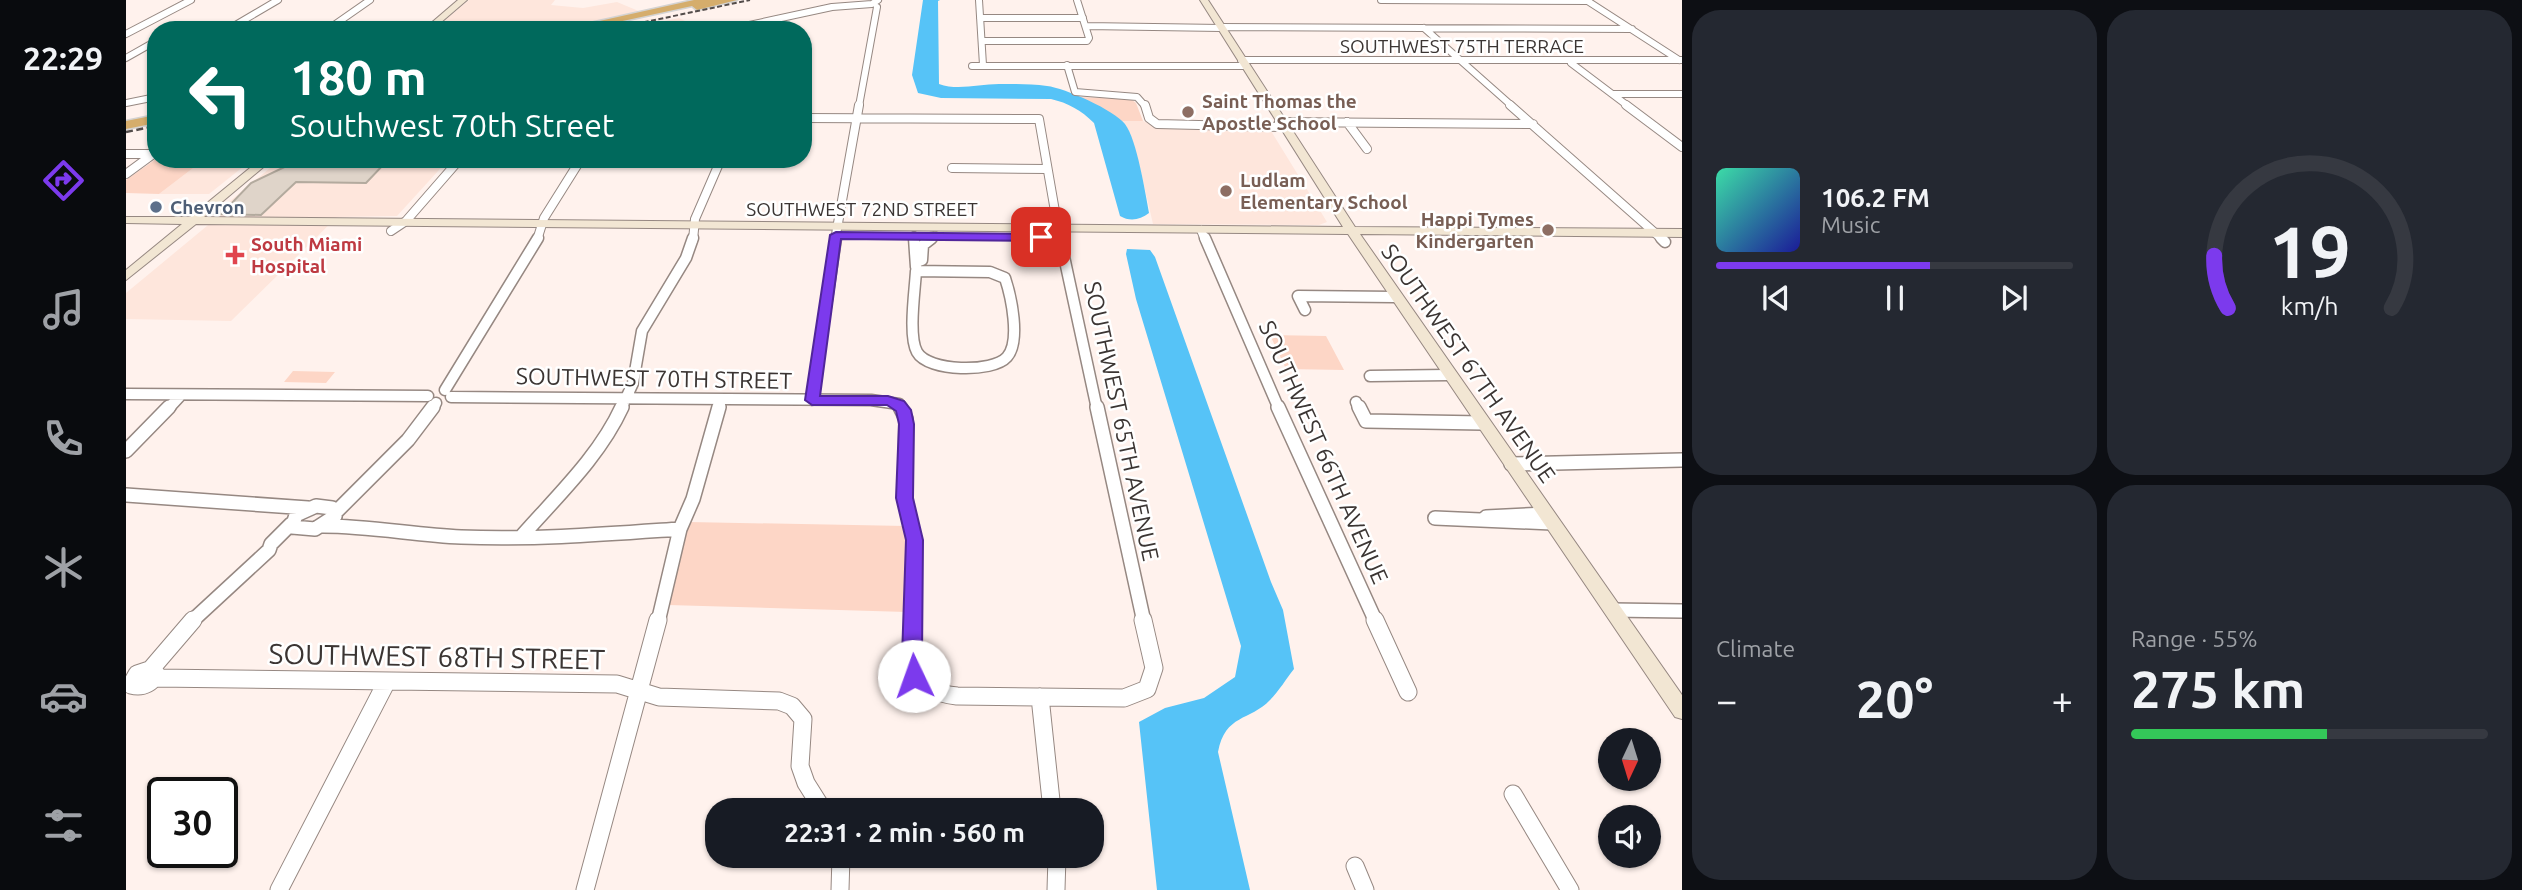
<!DOCTYPE html>
<meta charset="utf-8">
<style>
body{margin:0;font-family:Ubuntu,sans-serif;background:#242831;color:#f1f3f6;height:100vh;display:flex;flex-direction:column;font-size:26px;white-space:nowrap}
*{box-sizing:border-box;margin:0}
p{font-size:23px;color:#9ea1a6}
.icon{flex:none;width:38px;height:38px;fill:none;stroke:currentColor;stroke-width:2;stroke-linecap:round;stroke-linejoin:round}
.map{position:relative;flex:1;overflow:hidden}
.panel{display:flex;flex-direction:column;gap:10px;padding:10px;background:#0d0f14;width:840px}
.panel>*{flex:none}
.hud{position:absolute;left:21px;top:21px;width:665px;height:147px;border-radius:28px;box-shadow:0 2px 5px #0004;background:#00695c;color:#fff;overflow:hidden}
.needle{width:46px;rotate:184deg}
.tools{position:absolute;left:1472px;top:728px;display:grid;gap:14px}
.tools a{display:grid;place-items:center;width:63px;height:63px;border-radius:50%;background:#171b24;box-shadow:0 2px 5px #0004;font-size:35px}
.speed{position:absolute;left:21px;top:777px;display:flex;gap:14px;font-size:35px;font-weight:700;text-align:center}
.speed>*{display:grid;place-content:center;width:91px;height:91px;border-radius:50%;background:#171b24;box-shadow:0 2px 5px #0004;line-height:1}
.speed .limit{border:4px solid #111;border-radius:10px;background:#fff;color:#111}
.pin{position:absolute;display:grid;place-items:center;width:60px;height:60px;color:#fff;margin:-30px;border-radius:14px;box-shadow:0 4px 10px #0006}
.me{position:absolute;width:77px;margin:-38px;rotate:357deg;stroke-linejoin:round;filter:drop-shadow(0 0 5px #0008)}
.turn{display:flex;align-items:center;gap:24px;height:147px;padding:0 28px;font-size:32px}
.turn .icon{width:91px;height:91px;stroke-width:2.5}
.turn b{display:block;font-size:49px;line-height:60px}
.big{font-size:52px;font-weight:600;line-height:1.1}
.panel .widget{flex:1;display:flex;flex-direction:column;justify-content:center;gap:10px;min-width:0;padding:0 24px;border-radius:28px;background:#242831}
.panel .dial{align-items:center;gap:0}
.dial svg{height:182px;overflow:visible;fill:none;stroke:#363941;stroke-width:7;stroke-linecap:round;text-anchor:middle}
.dial text{fill:#f1f3f6;stroke:none}
.song{display:flex;align-items:center;gap:21px}
.cover{width:84px;height:84px;border-radius:10px;background:linear-gradient(135deg,hsl(160 70% 55%),hsl(240 70% 35%))}
.played{height:7px;border-radius:4px;background:linear-gradient(90deg,#7c3aed 60%,#363941 60%)}
.keys{display:flex;justify-content:space-around;direction:ltr}
.heat{display:flex;justify-content:space-between;align-items:center;font-size:38px;direction:ltr}
.charge{height:10px;border-radius:5px;background:linear-gradient(90deg,#34c759 55%,#363941 0)}
.panel .tiles{flex:1;display:grid;gap:10px;grid-template-columns:repeat(2,1fr)}
.trip{position:absolute;left:579px;top:798px;width:399px;height:70px;border-radius:28px;background:#171b24;box-shadow:0 2px 5px #0004;font-weight:600;line-height:70px;text-align:center}
main{display:flex;flex:1;min-height:0}
.tab-bar{display:flex;flex-direction:column;width:126px;justify-content:space-around;align-items:center;background:#090b0e;color:#9ea1a6}
.tab-bar .icon{width:49px;height:49px}
.tab-bar .current{color:#7c3aed}
.tab-bar b{font-size:32px;color:#f1f3f6}
.map>svg:first-child{display:block}
</style>
<main>
<nav class="tab-bar">
<b>22:29</b>
<svg class="icon current" aria-label="directions" viewBox="0 0 24 24"><path d="M12 3l9 9-9 9-9-9zM9 14v-3h6M13 9l2 2-2 2"/></svg>
<svg class="icon" aria-label="music" viewBox="0 0 24 24"><path d="M9 18V5l10-2v13"/><circle cx="6" cy="18" r="3"/><circle cx="16" cy="16" r="3"/></svg>
<svg class="icon" aria-label="phone" viewBox="0 0 24 24"><path d="M5 4h4l2 5-3 2q2 4 5 5l2-3 5 2v4C11 20 4 13 5 4z"/></svg>
<svg class="icon" aria-label="climate" viewBox="0 0 24 24"><path d="M12 3v18M4 7l16 10M4 17L20 7"/></svg>
<svg class="icon" aria-label="car" viewBox="0 0 24 24"><path d="M5 17H2v-5l4-1 3-4h7l3 4 3 1v5h-3M9 17h6M6 11h13"/><circle cx="7" cy="17" r="2"/><circle cx="17" cy="17" r="2"/></svg>
<svg class="icon" aria-label="filters" viewBox="0 0 24 24"><path d="M4 7h16M4 17h16"/><circle cx="9" cy="7" r="2"/><circle cx="15" cy="17" r="2"/></svg>
</nav>
<div class="map">
<svg width="1556" height="890" viewBox="0 0 1556 890">
<rect width="100%" height="100%" fill="#fff2ed"/>
<path fill="#fee6dc" d="M343,0H429L425,5L457,8L491,2L515,12L428,30H307Z
M553,18L577,30H497Z
M995,121H1017L1028,126L1145,131L1201,222L1193,225L1027,224L1014,168L1000,125Z
M79,159H127L83,194H33Z
M155,159H323L271,216L211,217L105,321L0,319V293L93,216L92,211Z"/>
<path fill="#fdd6c6" d="M952,97L1005,99L1010,103L1017,121H995Z
M30,159H79L33,194L0,193V180Z
M1144,335L1200,336L1218,370L1160,369Z
M167,371L209,372L200,383L158,382Z
M563,522L780,526L781,612L542,605Z"/>
<path fill="#56c3f7" d="M797,0H814L812,1L813,84C832,91 853,84 873,84C889,84 905,84 921,86C939,88 988,110 999,124C1011,140 1019,192 1023,213C1014,220 1004,222 994,216L968,123C955,110 942,103 925,99L815,98L792,93L786,75Z
M1001,249L1024,250L1029,257L1145,582L1157,610L1168,669C1160,679 1153,691 1144,700C1124,721 1099,714 1092,752L1124,890H1031L1013,722L1039,708L1078,698L1109,677L1115,646L1010,299L1000,254Z"/>
<path fill="#dfd4c9" stroke="#b3aa9e" stroke-width="2" d="M171,161L260,162L240,183L170,182L135,215L85,214L103,206L125,183Z"/>
<g fill="none" stroke-linecap="round" stroke-linejoin="round">
<g stroke="#968882" stroke-width="8">
<path id="street-far4" d="M853,0L857,65
M1255,0L1463,1
M1460,0L1553,60
M854,18H957
M960,26L1095,28
M1094,27L1506,29
M1298,28L1386,106
M101,30L152,0
M201,30L244,0
M600,30L706,7L746,4L752,0
M0,34L65,0
M856,41H961L963,38L951,0
M0,58L30,41
M1115,60H1556
M1445,63L1502,106
M941,65L949,92L1011,97L1019,106
M846,66H1119
M1487,94H1556
M0,103L30,97
M733,106L751,7"/>
</g>
<g stroke="#968882" stroke-width="10">
<path id="street-far3" d="M1019,105L1023,118L1031,124L1156,127
M1384,105L1537,240
M1500,105L1556,147
M677,118L913,119L934,240
M1153,122L1407,124
M1221,122L1241,149
M0,154H27
M826,168L921,169
M0,174L30,152
M1075,230L1079,240
M265,231L280,221L334,159
M788,236V240
M411,240L418,218L455,159
M567,240L569,219L595,159
M709,240L733,105
M804,240L809,236"/>
</g>
<g stroke="#968882" stroke-width="13">
<path id="street-far2" d="M788,238L790,267
M934,238L971,409
M1079,238L1153,409
M1535,238L1539,242
M790,262L796,260L797,245L806,238
M790,271L864,272L879,278C885,296 895,341 881,357C867,373 802,372 791,352C782,336 789,290 790,271Z
M1179,310L1172,296L1268,297
M1244,376L1322,375
M319,390L412,238
M0,394L302,396
M325,397L745,400L773,404L775,409
M686,400L710,238
M1230,402L1233,409
M42,409L54,396
M306,409L310,403
M495,409L507,383L516,331L560,258L567,238
M592,409L595,399"/>
</g>
<g stroke="#968882" stroke-width="16">
<path id="street-far1" d="M774,407L780,419L779,498L788,540L787,622
M971,407L1018,622
M1152,407L1250,622
M1233,407L1240,421L1356,423
M0,451L43,407
M1385,464L1556,460
M0,495L182,508
M190,506L206,508L209,516L189,529L166,527L170,515Z
M210,512L282,440L307,407
M1360,517L1420,514
M1309,518L1426,523
M197,526C244,526 289,535 335,537C408,540 482,534 554,529
M395,537C431,496 473,457 496,407
M1486,610L1556,611
M65,622L143,550L145,544L165,524
M532,622L554,529L567,499L593,407"/>
</g>
<g stroke="#968882" stroke-width="19">
<path id="street" d="M787,620C786,665 777,689 831,696L998,698L1021,689L1028,668L1017,620
M1249,620L1282,692
M25,669L67,620
M26,669L31,675C24,684 16,688 5,685L11,674Z
M30,678L491,684L533,697L653,701L666,706L677,719L674,766L680,783L697,810
M914,697L926,810
M1387,794L1444,890
M1229,866L1239,890
M153,890L260,683
M459,890L532,620
M714,890L715,856
M930,890L931,856"/>
</g>
<g stroke="#968882" stroke-width="2">
<path id="secondary" d="M332,0H341L306,30H297Z
M1074,0H1082L1229,227L1556,229V237L1234,234L1556,695V719L1549,717L1222,234L70,224L0,280V270L56,224L0,223V217H64L135,159H147L78,217L1217,227Z"/>
</g>
<g stroke="#d4d3d2" stroke-width="3">
<path id="highway" d="M568,0H611L571,10L566,6L455,30H433Z
M30,115V123L0,129V121Z"/>
</g>
<use href="#street-far4" stroke="#fff" stroke-width="6"/>
<use href="#street-far3" stroke="#fff" stroke-width="8"/>
<use href="#street-far2" stroke="#fff" stroke-width="10"/>
<use href="#street-far1" stroke="#fff" stroke-width="13"/>
<use href="#street" stroke="#fff" stroke-width="17"/>
<use href="#secondary" fill="#f2e6d3" fill-rule="evenodd"/>
<use href="#highway" fill="#d5ad6c" fill-rule="evenodd"/>
<path stroke="#534c4a" stroke-width="2" stroke-dasharray="5 2.5" stroke-linecap="butt" d="M481,30L624,0"/>
<path stroke="#534c4a" stroke-width="2.5" stroke-dasharray="7 3.5" stroke-linecap="butt" d="M0,132L30,126"/>
</g>
<path fill="#7c3aed" stroke="#51269a" stroke-width="2" d="M710,232L915,234L921,237L915,241L715,239L694,396H762L778,401L785,410L788,424L787,498L797,540L796,658L798,676L795,681L788,684L781,681L776,658L780,540L770,498L773,424L770,411L761,405H686L679,400L704,235Z"/>
<g fill="#8d6e63" stroke="#fff" stroke-width="2.5">
<circle cx="1062" cy="112" r="7"/>
<circle cx="1100" cy="191" r="7"/>
<circle cx="1422" cy="230" r="7"/>
</g>
<circle fill="#5c6f8a" stroke="#fff" stroke-width="2.5" cx="30" cy="207" r="7"/>
<path fill="#e0444e" stroke="#fff" stroke-width="2.5" d="M105.5 244.5h7v7h7v7h-7v7h-7v-7h-7v-7h7z"/>
<g text-anchor="middle" dominant-baseline="central" stroke-width="5" stroke-linejoin="round" paint-order="stroke">
<g font-size="19" fill="#3b3533" stroke="#fff">
<text x="1336" y="46">SOUTHWEST 75TH TERRACE</text>
<text x="736" y="209">SOUTHWEST 72ND STREET</text>
</g>
<g font-size="19" font-weight="bold" fill="#785e54" stroke="#fff" text-anchor="start">
<text x="1076" y="101">Saint Thomas the<tspan x="1076" dy="22">Apostle School</tspan></text>
<text x="1114" y="180">Ludlam<tspan x="1114" dy="22">Elementary School</tspan></text>
<text x="1408" y="219" text-anchor="end">Happi Tymes<tspan x="1408" dy="22">Kindergarten</tspan></text>
</g>
<g font-size="19" font-weight="bold" fill="#4e5e75" stroke="#fff" text-anchor="start">
<text x="44" y="207">Chevron</text>
</g>
<g font-size="19" font-weight="bold" fill="#be3a42" stroke="#fff" text-anchor="start">
<text x="125" y="244">South Miami<tspan x="125" dy="22">Hospital</tspan></text>
</g>
<g font-size="23" fill="#3b3533" stroke="#fff">
<text transform="translate(1343 363) rotate(55)">SOUTHWEST 67TH AVENUE</text>
<text transform="translate(528 378) rotate(1)">SOUTHWEST 70TH STREET</text>
<text transform="translate(996 421) rotate(78)">SOUTHWEST 65TH AVENUE</text>
<text transform="translate(1198 452) rotate(66)">SOUTHWEST 66TH AVENUE</text>
</g>
<g font-size="28" fill="#3b3533" stroke="#fff">
<text transform="translate(311 656) rotate(1)">SOUTHWEST 68TH STREET</text>
</g>
</g>
</svg>
<div class="tools">
<a><svg class="needle" viewBox="-14 -14 28 28"><path d="M0-13l5 13h-10z" fill="#e53935"/><path d="M0 13l5-13h-10z" fill="#9ea1a6"/></svg></a>
<a><svg class="icon" aria-label="sound" viewBox="0 0 24 24"><path d="M4 9h4l5-4v14l-5-4H4zM17 9q2 3 0 6"/></svg></a>
</div>
<div class="speed"><div class="limit">30</div></div>
<div class="pin" style="left:915px;top:237px;background:#d93025"><svg class="icon" aria-label="arrive" viewBox="0 0 24 24"><path d="M6 21V4h12l-3 4 3 4H6"/></svg></div>
<svg class="me" style="left:788px;top:676px" viewBox="-20 -20 40 40"><circle r="19" fill="#fff"/><path d="M0-13L10 11 0 6-10 11z" fill="#7c3aed"/></svg>
<div class="trip">22:31 · 2 min · 560 m</div>
<div class="hud">
<div class="turn"><svg class="icon" aria-label="left" viewBox="0 0 24 24"><path d="M17 20v-9H6M10 6l-5 5 5 5"/></svg><div><b>180 m</b>Southwest 70th Street</div></div>
</div>
</div>
<section class="panel">
<div class="tiles">
<div class="widget">
<div class="song"><i class="cover"></i><div><b>106.2 FM</b><p>Music</p></div></div>
<div class="played"></div>
<div class="keys"><svg class="icon" aria-label="previous" viewBox="0 0 24 24"><path d="M18 5L8 12l10 7zM5 5v14"/></svg><svg class="icon" aria-label="pause" viewBox="0 0 24 24"><path d="M8 5v14M16 5v14"/></svg><svg class="icon" aria-label="next" viewBox="0 0 24 24"><path d="M6 5l10 7-10 7zM19 5v14"/></svg></div>
</div>
<div class="widget dial"><svg viewBox="0 0 100 80">
<path d="M14 69A42 42 0 1 1 86 69"/>
<path d="M14 69A42 42 0 0 1 8 46" stroke="#7c3aed"/>
<text x="50" y="56" font-size="32" font-weight="700">19</text>
<text x="50" y="72" font-size="11">km/h</text>
</svg></div>
<div class="widget"><p>Climate</p>
<div class="heat"><a>−</a><b class="big">20°</b><a>+</a></div>
</div>
<div class="widget"><p>Range · 55%</p><b class="big">275 km</b><div class="charge"></div></div>
</div>
</section>
</main>
